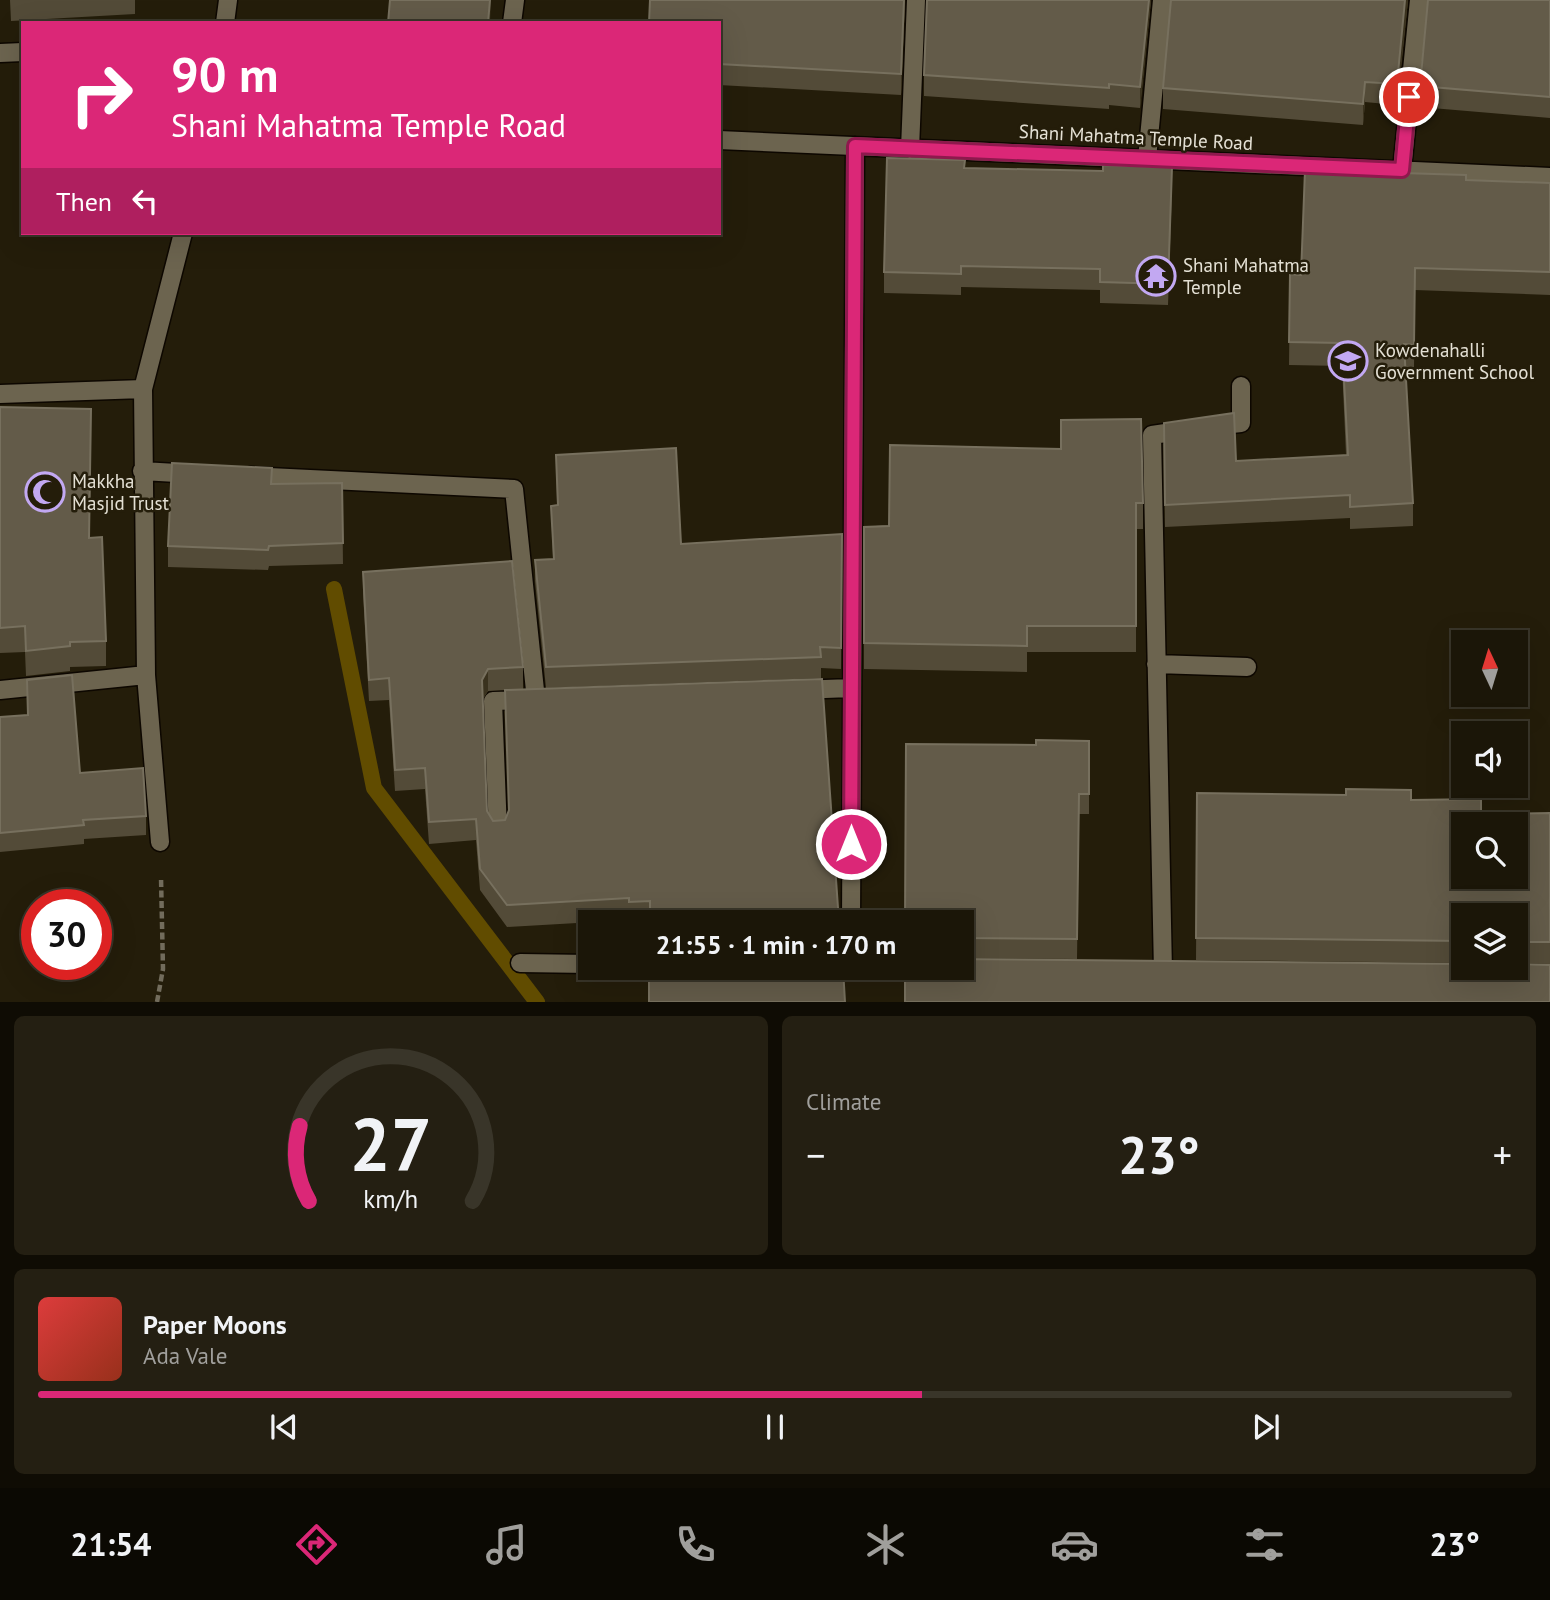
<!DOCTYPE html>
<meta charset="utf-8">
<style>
body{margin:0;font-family:"PT Sans",sans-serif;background:#241f12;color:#f1f3f6;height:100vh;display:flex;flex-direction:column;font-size:26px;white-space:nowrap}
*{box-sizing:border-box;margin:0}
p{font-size:23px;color:#a09f9c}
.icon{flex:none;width:38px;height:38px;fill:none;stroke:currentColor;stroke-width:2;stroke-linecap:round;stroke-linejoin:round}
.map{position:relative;height:1002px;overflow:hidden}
.panel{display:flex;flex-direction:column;gap:14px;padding:14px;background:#0f0c04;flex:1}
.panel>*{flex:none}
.hud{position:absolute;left:21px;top:21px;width:700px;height:214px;border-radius:0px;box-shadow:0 7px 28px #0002,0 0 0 2px #393529;background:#db2777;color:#fff;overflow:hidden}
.needle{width:46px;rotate:356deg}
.fabs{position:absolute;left:1451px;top:630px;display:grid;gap:14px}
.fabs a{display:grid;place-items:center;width:77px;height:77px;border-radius:0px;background:#1b1608;box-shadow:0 7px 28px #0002,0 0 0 2px #393529;font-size:35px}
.speed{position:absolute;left:21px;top:889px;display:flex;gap:14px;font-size:35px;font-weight:700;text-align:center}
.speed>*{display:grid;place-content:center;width:91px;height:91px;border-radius:50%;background:#1b1608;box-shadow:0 7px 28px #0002,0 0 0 2px #393529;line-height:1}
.speed .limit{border:10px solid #d22;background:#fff;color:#111}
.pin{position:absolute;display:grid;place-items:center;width:60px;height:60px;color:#fff;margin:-30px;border:4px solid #fff;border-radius:50%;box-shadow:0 2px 7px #0007}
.me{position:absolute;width:77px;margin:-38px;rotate:0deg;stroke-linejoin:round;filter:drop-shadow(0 0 5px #0008)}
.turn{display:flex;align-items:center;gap:24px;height:147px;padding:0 35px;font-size:32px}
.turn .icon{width:91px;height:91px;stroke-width:2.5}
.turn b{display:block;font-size:49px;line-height:60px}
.then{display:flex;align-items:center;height:66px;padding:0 35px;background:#0003;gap:14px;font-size:26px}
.big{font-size:52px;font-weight:700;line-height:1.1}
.panel .tile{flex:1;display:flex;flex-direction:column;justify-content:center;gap:10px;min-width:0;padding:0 24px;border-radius:10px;background:#241f12}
.panel .dial{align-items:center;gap:0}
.dial svg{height:182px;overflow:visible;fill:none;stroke:#393529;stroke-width:7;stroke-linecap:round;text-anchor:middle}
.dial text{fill:#f1f3f6;stroke:none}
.song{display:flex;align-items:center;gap:21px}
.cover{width:84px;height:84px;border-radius:10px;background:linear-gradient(135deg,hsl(0 70% 55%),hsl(10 70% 35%))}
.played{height:7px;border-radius:4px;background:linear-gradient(90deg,#db2777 60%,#393529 60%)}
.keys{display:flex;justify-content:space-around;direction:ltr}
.heat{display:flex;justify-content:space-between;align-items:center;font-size:38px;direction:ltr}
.panel .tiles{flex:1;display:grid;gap:14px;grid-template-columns:1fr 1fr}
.tile:last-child{grid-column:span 2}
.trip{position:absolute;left:578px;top:910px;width:396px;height:70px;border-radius:0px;background:#1b1608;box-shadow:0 7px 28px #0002,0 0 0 2px #393529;font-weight:700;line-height:70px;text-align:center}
.tab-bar{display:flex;height:112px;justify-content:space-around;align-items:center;background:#0b0903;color:#a09f9c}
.tab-bar .icon{width:49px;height:49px}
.tab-bar .on{color:#db2777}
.tab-bar b{font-size:32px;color:#f1f3f6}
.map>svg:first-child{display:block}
</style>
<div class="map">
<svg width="1550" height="1002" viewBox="0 0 1550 1002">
<rect width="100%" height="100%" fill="#241d0a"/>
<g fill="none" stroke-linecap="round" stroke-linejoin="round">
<path stroke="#614c00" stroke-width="16" d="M334,589L374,788L537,1002"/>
<g stroke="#0d0700" stroke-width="21">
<path id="minor" d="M225,23L228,0
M512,23L515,0
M0,53L23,52
M719,140L1550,177
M910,149L916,0
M1147,159L1162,0
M1402,170L1419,0
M143,389L146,675L160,842
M0,394L143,389L183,233
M1213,426L1241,423V386
M142,471L194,474
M250,476L514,489L536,700
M1156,664L1247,667
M0,690L146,675
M799,690L851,688
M498,832L493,701L526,700
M851,922L855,146
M520,963L590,964
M871,968H927
M1163,972L1152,435L1186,430"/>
</g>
<path stroke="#726c5c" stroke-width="4.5" stroke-dasharray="7 3.5" stroke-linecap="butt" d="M157,1002L163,969L161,877"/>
<use href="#minor" stroke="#6c644f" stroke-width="18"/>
</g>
<path fill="#534b38" d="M10,0H135V14L11,21Z
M650,0H905L901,95L719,85V23Z
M1151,0L1140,108L1109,105V109L924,96V75Z
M1171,0H1408L1397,105L1365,102L1363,125L1163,109V88Z
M1550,0V118L1420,107V86Z
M965,168L1172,188L1168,305L1100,303V290L961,287V295L884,293V272Z
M1466,180L1550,183V295L1415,290L1414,367H1405L1413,503V526L1350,529V518L1165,527L1164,445L1236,461L1346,455L1342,366L1289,365L1290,274L1301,275Z
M0,407L89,538L106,641V666L70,667V671L26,676L25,652L0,653Z
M556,455L681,544L842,534L841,669L821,668V678L546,688L535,581V560L553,559L551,506L557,505Z
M342,483L343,564L269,566L268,570L168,567V546L272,484Z
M1143,503V529H1136V652H1027V672L864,669V527Z
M363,572L523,667V689L488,691L482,700L487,811L493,821L505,820L509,811L505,690L839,922H629V920L507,927L480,890L476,840L429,844L425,789L395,791L389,700L369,701L363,593Z
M27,680L80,773L146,816V835L84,839V844L0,852V717L27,715Z
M1089,741V814H1079L1077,959L961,958V922Z
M1197,793L1411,800L1481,814L1550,813V964L1516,963V915H1463V963L1196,960Z"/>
<path fill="#3a321e" d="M490,0H491L490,23H488Z
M904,0H905L901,95V74Z
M1149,0H1151L1140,108V87Z
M1405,0H1408L1397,105V84Z
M1365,82V102L1363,125V104Z
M1172,167V188L1168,305V284Z
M488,669V691L482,701V680Z"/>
<path fill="#635b49" stroke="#77705e" stroke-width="2" fill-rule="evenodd" d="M390,0H490L488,23H388Z
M650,0H904L901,74L719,64V23H649Z
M927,0H1149L1140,87L1109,84V88L924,75Z
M1171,0H1405L1397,84L1365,82L1363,104L1163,88Z
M1428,0H1550V97L1420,86Z
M887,158L965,160L964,168L1103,171V165L1172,167L1168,284L1100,282V269L961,266V274L884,272Z
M1305,170L1466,175V180L1550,183V272L1415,268L1414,345L1404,344L1413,503L1350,507V495L1165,505L1164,423L1234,413L1236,461L1348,455L1342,343L1289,342L1290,274L1301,275Z
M0,407L91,409L89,538L102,537L106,641L70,642V646L26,651L25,626L0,628Z
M1141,419L1143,503H1136V626H1027V646L864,643V527L889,526L890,445L1061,449V420Z
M676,448L681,544L842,534L841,648L820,647L821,657L546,667L535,560L554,559L551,506L558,505L556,455Z
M172,463L272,468L271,484L342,483L343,543L269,546L268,550L168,546Z
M512,561L523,667L488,669L482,680L487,811L493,821L505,820L509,810L505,690L822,679L839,922H650V901L629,902V898L507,905L480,869L476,819L429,822L425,768L395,770L389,678L369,680L363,572Z
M72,675L80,773L143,768L146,816L83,820L84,825L0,833V717L28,715L27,680Z
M1036,740L1089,741V794H1079L1077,939L961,938V922H905L906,744L1036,745Z
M1346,789L1411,790V800L1481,799V814L1550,813V942H1516V915H1463V941L1196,938L1197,793L1346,795ZM1463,824H1516V877H1463Z
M961,959L1463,964V968H1516V964L1550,965V1002H905V968H961Z
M649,968H843L845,1002H649Z"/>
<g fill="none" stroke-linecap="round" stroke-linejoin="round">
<g stroke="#8e194d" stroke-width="18">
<path id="route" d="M851,844L855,146L1402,170L1409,97"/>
</g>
<use href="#route" stroke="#db2777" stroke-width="12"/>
</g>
<defs>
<g id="temple-ring" transform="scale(2.0125)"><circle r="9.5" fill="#241d0a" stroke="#c2a8f2" stroke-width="1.5"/><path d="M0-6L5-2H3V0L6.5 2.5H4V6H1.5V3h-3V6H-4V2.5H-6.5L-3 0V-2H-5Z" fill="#c2a8f2"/></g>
<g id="school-ring" transform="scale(2.0125)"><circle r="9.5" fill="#241d0a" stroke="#c2a8f2" stroke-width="1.5"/><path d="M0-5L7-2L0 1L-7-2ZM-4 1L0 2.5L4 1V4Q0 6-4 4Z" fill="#c2a8f2"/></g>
<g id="mosque-ring" transform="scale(2.0125)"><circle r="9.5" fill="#241d0a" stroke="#c2a8f2" stroke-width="1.5"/><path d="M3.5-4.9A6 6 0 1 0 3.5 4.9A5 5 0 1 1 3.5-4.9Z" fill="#c2a8f2"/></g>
</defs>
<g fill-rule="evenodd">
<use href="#temple-ring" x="1156" y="276"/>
<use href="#school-ring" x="1348" y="361"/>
<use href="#mosque-ring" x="45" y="492"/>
</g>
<g text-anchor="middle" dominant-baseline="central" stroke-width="5" stroke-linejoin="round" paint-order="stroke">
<g font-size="19" fill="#e4e0d4" stroke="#241d0a">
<text transform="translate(1136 137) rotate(3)">Shani Mahatma Temple Road</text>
</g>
<g font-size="19" fill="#e4e0d4" stroke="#241d0a" text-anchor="start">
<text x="1183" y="265">Shani Mahatma<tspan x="1183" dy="22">Temple</tspan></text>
<text x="1375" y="350">Kowdenahalli<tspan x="1375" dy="22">Government School</tspan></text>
<text x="72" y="481">Makkha<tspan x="72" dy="22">Masjid Trust</tspan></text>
</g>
</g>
</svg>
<div class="fabs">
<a><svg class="needle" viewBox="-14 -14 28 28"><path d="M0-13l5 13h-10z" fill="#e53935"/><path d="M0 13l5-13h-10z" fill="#a09f9c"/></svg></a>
<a><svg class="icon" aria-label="sound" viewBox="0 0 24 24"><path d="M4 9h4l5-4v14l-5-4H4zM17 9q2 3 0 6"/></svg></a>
<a><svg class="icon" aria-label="search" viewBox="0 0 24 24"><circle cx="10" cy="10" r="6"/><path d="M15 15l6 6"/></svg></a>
<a><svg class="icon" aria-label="layers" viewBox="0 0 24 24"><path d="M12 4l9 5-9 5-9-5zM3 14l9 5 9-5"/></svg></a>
</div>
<div class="speed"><div class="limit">30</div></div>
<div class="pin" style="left:1409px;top:97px;background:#d93025"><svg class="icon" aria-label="arrive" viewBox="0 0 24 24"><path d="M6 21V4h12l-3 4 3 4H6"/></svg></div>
<svg class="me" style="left:851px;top:844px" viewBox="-20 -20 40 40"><circle r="17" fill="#db2777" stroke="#fff" stroke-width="3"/><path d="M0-11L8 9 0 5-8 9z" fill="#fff"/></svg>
<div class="trip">21:55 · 1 min · 170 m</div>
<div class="hud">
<div class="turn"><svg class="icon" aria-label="right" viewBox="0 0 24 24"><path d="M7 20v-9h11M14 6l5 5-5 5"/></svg><div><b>90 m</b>Shani Mahatma Temple Road</div></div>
<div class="then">Then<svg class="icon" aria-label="left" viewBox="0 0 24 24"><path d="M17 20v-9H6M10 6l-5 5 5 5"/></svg></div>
</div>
</div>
<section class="panel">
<div class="tiles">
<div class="tile dial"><svg viewBox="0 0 100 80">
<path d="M14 69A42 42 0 1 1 86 69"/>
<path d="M14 69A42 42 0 0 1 10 36" stroke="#db2777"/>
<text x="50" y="56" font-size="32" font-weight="700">27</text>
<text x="50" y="72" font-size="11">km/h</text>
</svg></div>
<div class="tile"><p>Climate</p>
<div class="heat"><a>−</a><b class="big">23°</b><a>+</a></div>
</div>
<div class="tile">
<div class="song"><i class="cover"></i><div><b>Paper Moons</b><p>Ada Vale</p></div></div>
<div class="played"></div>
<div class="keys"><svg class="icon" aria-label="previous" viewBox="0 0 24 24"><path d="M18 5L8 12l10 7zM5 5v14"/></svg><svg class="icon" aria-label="pause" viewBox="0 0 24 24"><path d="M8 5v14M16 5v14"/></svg><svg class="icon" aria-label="next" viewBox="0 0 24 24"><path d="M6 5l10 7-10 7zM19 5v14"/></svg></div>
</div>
</div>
</section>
<nav class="tab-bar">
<b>21:54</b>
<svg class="icon on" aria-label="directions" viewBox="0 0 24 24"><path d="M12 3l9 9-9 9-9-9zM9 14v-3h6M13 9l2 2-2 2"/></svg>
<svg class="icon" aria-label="music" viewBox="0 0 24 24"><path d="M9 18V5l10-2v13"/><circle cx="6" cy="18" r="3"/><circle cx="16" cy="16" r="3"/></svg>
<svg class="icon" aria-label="phone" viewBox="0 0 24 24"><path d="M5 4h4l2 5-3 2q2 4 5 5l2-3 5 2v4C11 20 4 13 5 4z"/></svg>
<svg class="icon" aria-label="climate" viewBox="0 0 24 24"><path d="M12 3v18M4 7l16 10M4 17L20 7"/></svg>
<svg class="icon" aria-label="car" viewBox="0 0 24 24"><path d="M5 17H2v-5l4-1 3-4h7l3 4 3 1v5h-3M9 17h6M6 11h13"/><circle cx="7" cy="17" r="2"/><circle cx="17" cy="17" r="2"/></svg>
<svg class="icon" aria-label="filters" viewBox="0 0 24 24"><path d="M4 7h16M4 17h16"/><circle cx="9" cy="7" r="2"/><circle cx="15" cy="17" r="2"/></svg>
<b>23°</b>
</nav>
